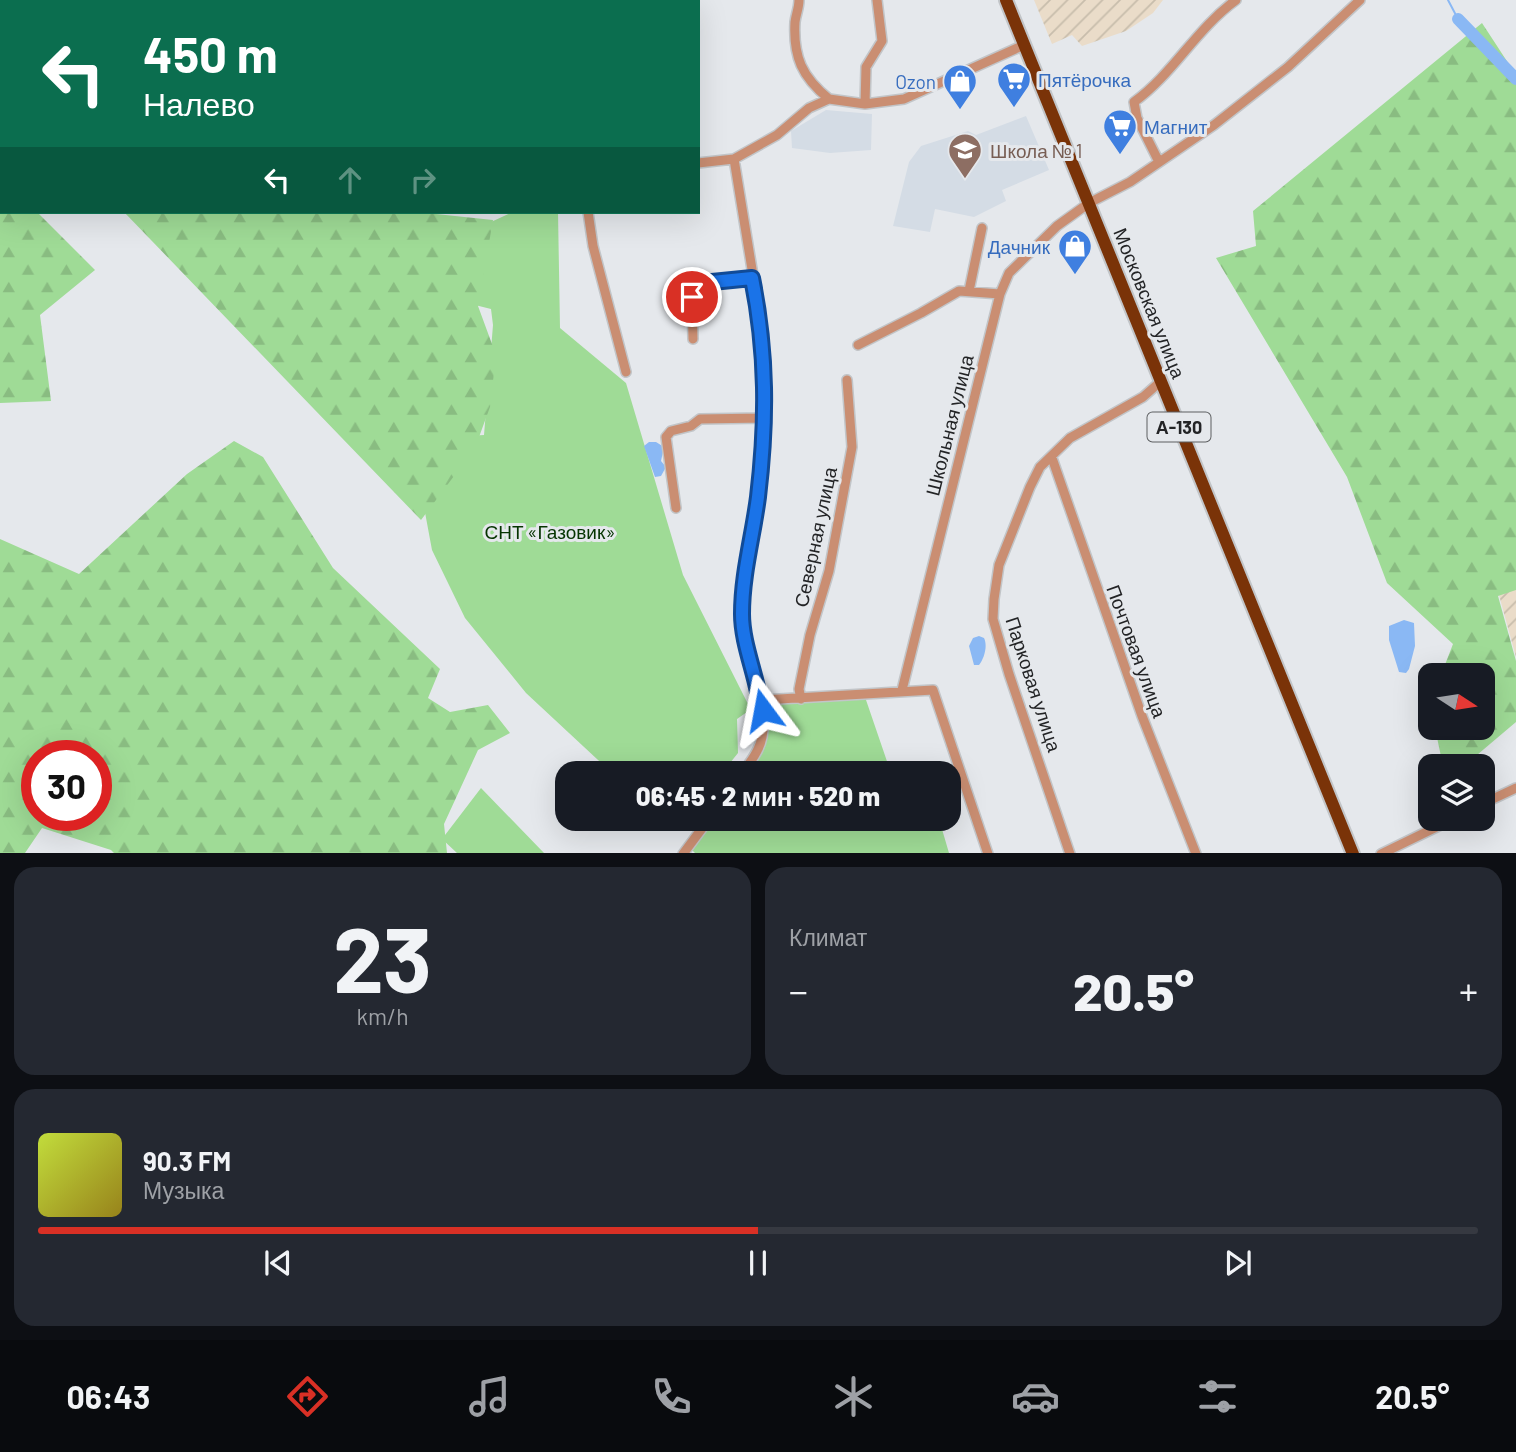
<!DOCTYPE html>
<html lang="ru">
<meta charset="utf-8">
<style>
body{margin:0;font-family:Barlow,sans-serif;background:#242831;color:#f1f3f6;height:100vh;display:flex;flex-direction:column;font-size:26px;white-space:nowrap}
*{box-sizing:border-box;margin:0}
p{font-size:23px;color:#9ea1a6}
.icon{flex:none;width:38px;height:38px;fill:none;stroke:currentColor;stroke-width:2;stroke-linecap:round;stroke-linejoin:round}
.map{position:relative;height:853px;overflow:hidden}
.details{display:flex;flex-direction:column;gap:14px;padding:14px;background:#0d0f14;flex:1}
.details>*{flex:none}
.hud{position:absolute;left:0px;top:0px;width:700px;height:214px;box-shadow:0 7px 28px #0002;background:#0b6e4f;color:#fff;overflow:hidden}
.needle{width:46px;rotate:102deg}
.tools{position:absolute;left:1418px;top:663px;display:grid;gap:14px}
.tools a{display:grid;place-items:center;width:77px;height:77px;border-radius:14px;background:#171b24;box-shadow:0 7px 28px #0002;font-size:35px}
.speed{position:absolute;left:21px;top:740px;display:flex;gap:14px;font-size:35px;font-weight:700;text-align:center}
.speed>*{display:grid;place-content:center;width:91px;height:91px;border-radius:50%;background:#171b24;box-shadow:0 7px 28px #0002;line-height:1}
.speed .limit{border:10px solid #d22;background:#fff;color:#111}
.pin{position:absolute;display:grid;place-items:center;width:60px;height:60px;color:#fff;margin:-30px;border:4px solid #fff;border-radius:50%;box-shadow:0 2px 7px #0007}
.me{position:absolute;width:77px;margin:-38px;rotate:347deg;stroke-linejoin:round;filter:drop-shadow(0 0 5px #0008)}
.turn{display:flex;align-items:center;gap:24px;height:147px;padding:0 28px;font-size:32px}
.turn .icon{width:91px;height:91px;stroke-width:2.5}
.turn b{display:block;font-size:49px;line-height:60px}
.lanes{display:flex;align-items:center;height:66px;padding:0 28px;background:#0003;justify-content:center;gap:35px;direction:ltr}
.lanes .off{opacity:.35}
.big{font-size:52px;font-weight:800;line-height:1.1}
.details .tile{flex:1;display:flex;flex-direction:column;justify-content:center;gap:10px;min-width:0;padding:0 24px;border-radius:21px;background:#242831}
.details .dial{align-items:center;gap:0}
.dial b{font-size:91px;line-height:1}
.song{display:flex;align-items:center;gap:21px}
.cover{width:84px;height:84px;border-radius:10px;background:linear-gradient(135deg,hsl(70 70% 55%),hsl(50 70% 35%))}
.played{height:7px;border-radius:4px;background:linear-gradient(90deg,#d93025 50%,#363941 50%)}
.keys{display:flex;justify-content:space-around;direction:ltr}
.heat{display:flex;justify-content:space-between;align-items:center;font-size:38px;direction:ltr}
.details .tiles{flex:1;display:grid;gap:14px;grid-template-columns:1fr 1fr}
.tile:last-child{grid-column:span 2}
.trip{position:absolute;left:555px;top:761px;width:406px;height:70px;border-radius:21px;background:#171b24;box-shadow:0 7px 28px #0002;font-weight:800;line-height:70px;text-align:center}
.dock{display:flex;height:112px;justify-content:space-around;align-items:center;background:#090b0e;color:#9ea1a6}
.dock .icon{width:49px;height:49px}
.dock .current{color:#d93025}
.dock b{font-size:32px;color:#f1f3f6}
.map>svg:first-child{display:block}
</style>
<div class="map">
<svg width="1516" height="854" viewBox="0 0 1516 854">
<defs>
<pattern id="industrial-furrows" width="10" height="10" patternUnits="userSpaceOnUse" patternTransform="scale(1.75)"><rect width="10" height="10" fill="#eadcc9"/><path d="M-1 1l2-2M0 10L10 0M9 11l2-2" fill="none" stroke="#c8bdac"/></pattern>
<pattern id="forest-firs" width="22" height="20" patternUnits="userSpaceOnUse" patternTransform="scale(1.75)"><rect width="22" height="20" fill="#9fdb96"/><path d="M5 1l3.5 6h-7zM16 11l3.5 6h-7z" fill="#89bc81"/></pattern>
</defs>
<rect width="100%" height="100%" fill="#e5e8ec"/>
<path fill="url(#industrial-furrows)" d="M1034,0H1163L1153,13L1126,31L1082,46L1072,35L1052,44Z
M1516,589V657L1499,595Z"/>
<path fill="#d4dce5" d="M826,110L872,114L871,150L830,153L792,148L791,131Z
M1026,116L1049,170L1002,190L1006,201L974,217L935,209L930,232L893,226L909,162L921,146L968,131L976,135Z"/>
<path fill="#9fdb96" d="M513,212H558L560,328L626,383L683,575L748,704L757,705L737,719L738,753L722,773H612L526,693L465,618L432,550L424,507L466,436L484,435L493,325L491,309L475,305L491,222Z
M865,697L891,773L748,774C767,747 768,736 767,705Z
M481,788L544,853V854L457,853L442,839Z
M714,819H939L949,853L696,854L692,850Z"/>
<path fill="url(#forest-firs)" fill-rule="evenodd" d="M0,0H247V2H2V76Z
M1482,23L1516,75V590L1498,596L1516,661V722L1464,766H1443L1435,728H1482V676L1441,675L1453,644L1387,583L1347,477L1216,258L1256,246L1253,211Z
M0,174L2,212H37L95,270L40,315L51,401L0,403Z
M124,212H417L493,220L478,306L496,355L490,407L475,448L421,520Z
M234,441L263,457L333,568L440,669L428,698L450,712L488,705L510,733L478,750L444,824L447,853H114L111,850L42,828L25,853H0V539L79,574L187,474ZM37,756H96V816H37Z"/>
<path fill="#8ab8f4" d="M427,0H693L429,2Z
M649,442H656L664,447L661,461L666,467L661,476L655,477L644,446Z
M1404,620L1414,623L1415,646L1409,669L1406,673L1399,672L1389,640V626Z
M979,636L984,638C988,646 984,659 979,665H974L969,646L973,638Z"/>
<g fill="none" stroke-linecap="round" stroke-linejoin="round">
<path stroke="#8ab8f4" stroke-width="2" d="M1448,0L1458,19"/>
<path stroke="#8ab8f4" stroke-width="12" d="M1458,19L1516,79"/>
<g stroke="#c2c5c8" stroke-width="12">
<path id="minor" d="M799,0C799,8 796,14 795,22C793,57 802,77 829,99
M865,104L866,67L882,41L877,0
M734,159L758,306L765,377L760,475L755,519L748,549L742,615L758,693C766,706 765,735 758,749C754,758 747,766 742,774
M1159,162L1137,118L1134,102C1173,74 1196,29 1236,0
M698,163L734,159L777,135L809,108L829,99L865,104L904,99L1024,45
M588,212L593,246L626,372
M969,291L982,228
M693,339L692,297L712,282L752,278
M858,345L921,313L959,291L1000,294
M1052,458L1142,716L1196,854
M676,508L666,437L671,431L691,426L700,419L763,418
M902,690L1000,294L1009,273L1057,226L1089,203L1130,182L1214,125L1288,67L1360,0
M801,699L799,689L810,635L829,571L852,447L847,380
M762,700L933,690L988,854
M1482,804L1516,788
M683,854L709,819
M1070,854L1009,674L993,619L994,599L999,565L1030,487L1040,467L1070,438L1143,397L1160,382
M1381,854L1453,819"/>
</g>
<g stroke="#c2c5c8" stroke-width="16">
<path id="highway" d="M1006,0L1353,854"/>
</g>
<use href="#minor" stroke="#ca8e72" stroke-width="9"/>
<use href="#highway" stroke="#7a3308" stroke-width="12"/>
</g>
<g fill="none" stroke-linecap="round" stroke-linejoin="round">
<g stroke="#114b97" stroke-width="18">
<path id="route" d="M692,297L712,282L752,278C767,353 767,421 758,497C753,536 742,574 742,614C742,640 753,667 758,692L762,700L763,710"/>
</g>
<use href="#route" stroke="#1a73e8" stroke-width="12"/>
</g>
<defs>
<g id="supermarket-pin" transform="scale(1.75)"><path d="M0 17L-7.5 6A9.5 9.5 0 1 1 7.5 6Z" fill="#3f7fe0" stroke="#e5e8ec"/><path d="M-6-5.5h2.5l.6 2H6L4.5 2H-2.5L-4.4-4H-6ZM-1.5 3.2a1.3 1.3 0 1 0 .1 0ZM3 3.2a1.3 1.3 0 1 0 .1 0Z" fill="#fff"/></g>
<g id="shop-pin" transform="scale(1.75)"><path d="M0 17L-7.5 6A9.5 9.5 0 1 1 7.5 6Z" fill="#3f7fe0" stroke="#e5e8ec"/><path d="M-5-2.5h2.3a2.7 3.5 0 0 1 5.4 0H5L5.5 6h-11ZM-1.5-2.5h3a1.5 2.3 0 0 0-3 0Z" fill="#fff"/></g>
<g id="school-pin" transform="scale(1.75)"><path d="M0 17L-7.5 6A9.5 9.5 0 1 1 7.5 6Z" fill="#8d6e63" stroke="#e5e8ec"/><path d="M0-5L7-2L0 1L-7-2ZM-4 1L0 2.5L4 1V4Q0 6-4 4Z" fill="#fff"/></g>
</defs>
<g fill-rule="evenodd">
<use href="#supermarket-pin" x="1014" y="79"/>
<use href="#shop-pin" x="960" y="81"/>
<use href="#supermarket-pin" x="1120" y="126"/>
<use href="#school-pin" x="965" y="150"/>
<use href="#shop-pin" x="1075" y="246"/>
</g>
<g text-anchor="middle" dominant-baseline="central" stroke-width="6" stroke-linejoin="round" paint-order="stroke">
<rect fill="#e5e8ec" stroke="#5d5f61" stroke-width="2" x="1147.5" y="412.5" width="63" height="29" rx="5"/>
<g font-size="18" font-weight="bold" fill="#232426">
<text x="1179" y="427">А-130</text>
</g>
<g font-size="19" fill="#366cbe" stroke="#e5e8ec" text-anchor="start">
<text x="1038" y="79">Пятёрочка</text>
<text x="936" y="81" text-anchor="end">Ozon</text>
<text x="1144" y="126">Магнит</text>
<text x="1050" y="246" text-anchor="end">Дачник</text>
</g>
<g font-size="19" fill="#785e54" stroke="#e5e8ec" text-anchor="start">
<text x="990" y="150">Школа № 1</text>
</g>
<g font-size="19" fill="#232426" stroke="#e5e8ec">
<text transform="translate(1150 303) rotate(68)">Московская улица</text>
<text transform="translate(949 425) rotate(-76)">Школьная улица</text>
<text transform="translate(815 537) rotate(-78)">Северная улица</text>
<text transform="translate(1137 651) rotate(70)">Почтовая улица</text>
<text transform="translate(1034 684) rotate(72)">Парковая улица</text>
</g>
<g font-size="19" fill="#053400" stroke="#e5e8ec">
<text x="550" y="531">СНТ «Газовик»</text>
</g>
</g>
</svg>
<div class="tools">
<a><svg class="needle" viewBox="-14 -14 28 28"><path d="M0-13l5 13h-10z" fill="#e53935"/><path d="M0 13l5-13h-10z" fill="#9ea1a6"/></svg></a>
<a><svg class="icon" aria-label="layers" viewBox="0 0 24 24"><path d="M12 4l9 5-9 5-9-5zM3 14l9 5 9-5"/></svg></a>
</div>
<div class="speed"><div class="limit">30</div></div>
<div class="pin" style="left:692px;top:297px;background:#d93025"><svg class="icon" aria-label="arrive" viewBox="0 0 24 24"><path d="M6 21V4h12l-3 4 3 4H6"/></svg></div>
<svg class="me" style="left:763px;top:710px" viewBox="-20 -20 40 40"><path d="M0-17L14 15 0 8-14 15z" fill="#1a73e8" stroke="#fff" stroke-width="4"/></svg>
<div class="trip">06:45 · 2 мин · 520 m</div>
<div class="hud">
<div class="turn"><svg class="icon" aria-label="left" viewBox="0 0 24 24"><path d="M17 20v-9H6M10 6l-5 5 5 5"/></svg><div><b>450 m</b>Налево</div></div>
<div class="lanes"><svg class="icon" aria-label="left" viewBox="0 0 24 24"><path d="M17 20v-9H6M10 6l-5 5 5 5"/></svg><svg class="icon off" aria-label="ahead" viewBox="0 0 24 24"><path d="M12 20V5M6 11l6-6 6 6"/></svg><svg class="icon off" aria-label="right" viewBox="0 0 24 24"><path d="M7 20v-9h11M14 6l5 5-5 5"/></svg></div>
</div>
</div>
<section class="details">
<div class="tiles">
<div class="tile dial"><b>23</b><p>km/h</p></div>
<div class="tile"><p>Климат</p>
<div class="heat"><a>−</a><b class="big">20.5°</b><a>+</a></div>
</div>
<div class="tile">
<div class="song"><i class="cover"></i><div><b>90.3 FM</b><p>Музыка</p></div></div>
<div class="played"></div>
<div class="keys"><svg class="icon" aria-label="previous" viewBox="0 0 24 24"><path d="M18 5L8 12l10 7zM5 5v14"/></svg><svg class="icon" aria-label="pause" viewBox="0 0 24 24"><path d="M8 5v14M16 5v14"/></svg><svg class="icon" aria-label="next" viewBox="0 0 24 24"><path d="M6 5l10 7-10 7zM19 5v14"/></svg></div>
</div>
</div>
</section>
<nav class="dock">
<b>06:43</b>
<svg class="icon current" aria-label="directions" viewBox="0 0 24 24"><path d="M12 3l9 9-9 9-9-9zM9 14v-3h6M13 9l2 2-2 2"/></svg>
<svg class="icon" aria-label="music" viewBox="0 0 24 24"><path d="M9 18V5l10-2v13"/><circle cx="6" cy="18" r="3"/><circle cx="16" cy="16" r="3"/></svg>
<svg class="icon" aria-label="phone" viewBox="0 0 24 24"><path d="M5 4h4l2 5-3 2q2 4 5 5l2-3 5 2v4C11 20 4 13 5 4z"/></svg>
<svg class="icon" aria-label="climate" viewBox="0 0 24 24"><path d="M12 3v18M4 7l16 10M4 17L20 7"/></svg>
<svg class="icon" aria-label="car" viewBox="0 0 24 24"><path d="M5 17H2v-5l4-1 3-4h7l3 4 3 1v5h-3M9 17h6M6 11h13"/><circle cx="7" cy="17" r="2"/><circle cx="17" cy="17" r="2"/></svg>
<svg class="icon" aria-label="filters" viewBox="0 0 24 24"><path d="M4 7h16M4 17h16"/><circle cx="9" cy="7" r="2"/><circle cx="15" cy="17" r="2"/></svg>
<b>20.5°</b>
</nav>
